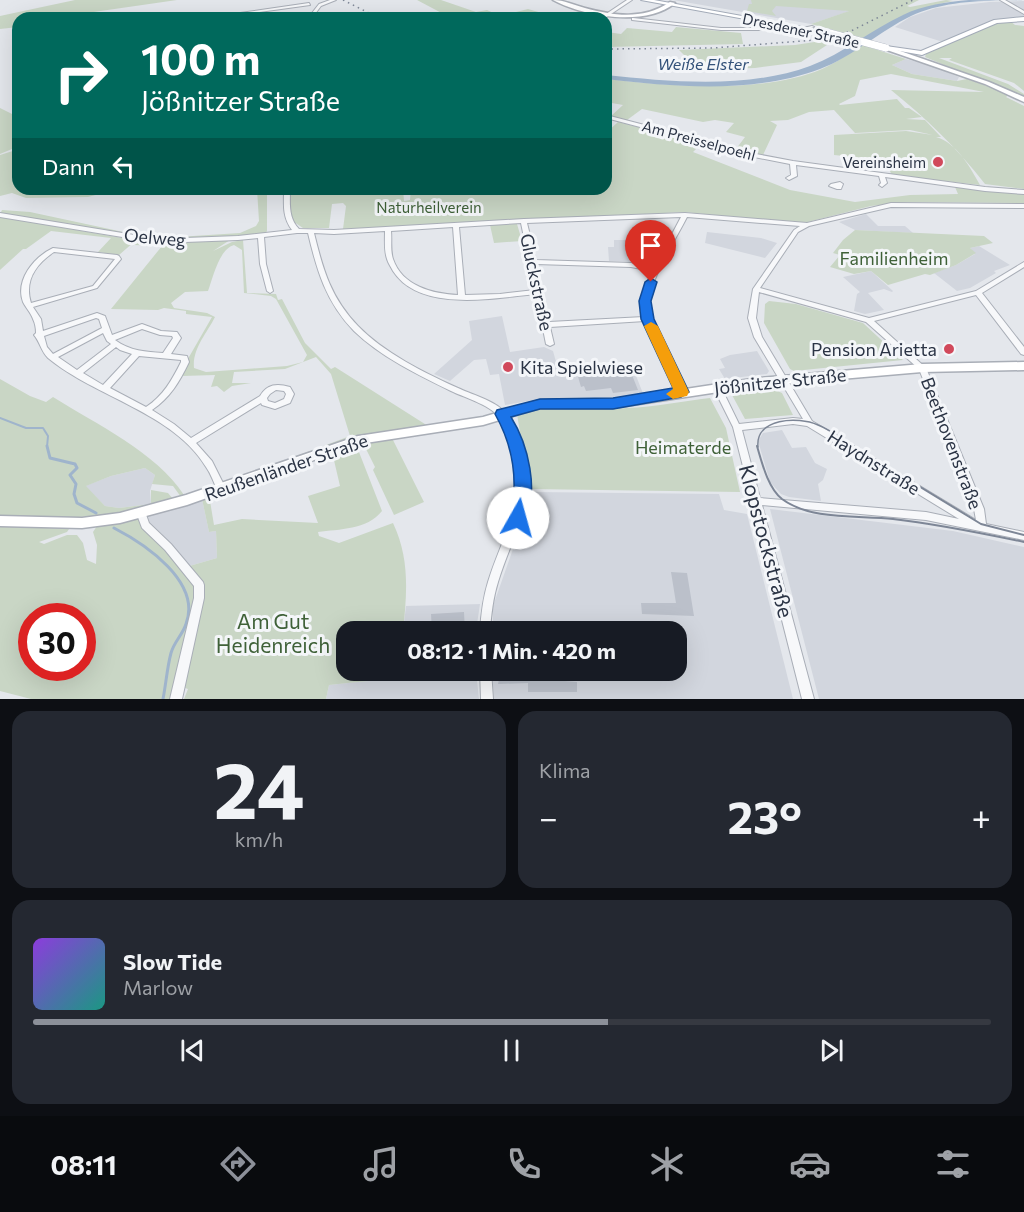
<!DOCTYPE html>
<html lang="de">
<meta charset="utf-8">
<style>
body{margin:0;font-family:Commissioner,sans-serif;background:#242831;color:#f1f3f6;height:100vh;display:flex;flex-direction:column;font-size:22px;white-space:nowrap}
*{box-sizing:border-box;margin:0}
p{font-size:20px;color:#9ea1a6}
.icon{flex:none;width:33px;height:33px;fill:none;stroke:currentColor;stroke-width:2;stroke-linecap:round;stroke-linejoin:round}
.map{position:relative;height:699px;overflow:hidden}
.details{display:flex;flex-direction:column;gap:12px;padding:12px;background:#0d0f14;flex:1}
.details>*{flex:none}
.banner{position:absolute;left:12px;top:12px;width:600px;height:183px;border-radius:18px;box-shadow:0 6px 24px #0002;background:#00695c;color:#fff;overflow:hidden}
.speed{position:absolute;left:18px;top:603px;display:flex;gap:12px;font-size:30px;font-weight:700;text-align:center}
.speed>*{display:grid;place-content:center;width:78px;height:78px;border-radius:50%;background:#171b24;box-shadow:0 6px 24px #0002;line-height:1}
.speed .limit{border:9px solid #d22;background:#fff;color:#111}
.pin{position:absolute;display:grid;place-items:center;width:51px;height:51px;color:#fff;margin:-62px -26px;border-radius:50% 50% 50% 0;rotate:-45deg;box-shadow:0 0 6px #0007}
.pin .icon{rotate:45deg}
.me{position:absolute;width:66px;margin:-33px;rotate:7deg;stroke-linejoin:round;filter:drop-shadow(0 0 4px #0008)}
.turn{display:flex;align-items:center;gap:21px;height:126px;padding:0 30px;font-size:27px}
.turn .icon{width:78px;height:78px;stroke-width:2.5}
.turn b{display:block;font-size:42px;line-height:51px}
.then{display:flex;align-items:center;height:57px;padding:0 30px;background:#0003;gap:12px;font-size:22px}
.big{font-size:45px;font-weight:700;line-height:1.1}
.details .widget{flex:1;display:flex;flex-direction:column;justify-content:center;gap:9px;min-width:0;padding:0 21px;border-radius:18px;background:#242831}
.details .dial{align-items:center;gap:0}
.dial b{font-size:78px;line-height:1}
.song{display:flex;align-items:center;gap:18px}
.cover{width:72px;height:72px;border-radius:9px;background:linear-gradient(135deg,hsl(270 70% 55%),hsl(170 70% 35%))}
.played{height:6px;border-radius:3px;background:linear-gradient(90deg,#8c9099 60%,#363941 60%)}
.keys{display:flex;justify-content:space-around;direction:ltr}
.heat{display:flex;justify-content:space-between;align-items:center;font-size:33px;direction:ltr}
.details .tiles{flex:1;display:grid;gap:12px;grid-template-columns:1fr 1fr}
.widget:last-child{grid-column:span 2}
.trip{position:absolute;left:336px;top:621px;width:351px;height:60px;border-radius:18px;background:#171b24;box-shadow:0 6px 24px #0002;font-weight:700;line-height:60px;text-align:center}
.tab-bar{display:flex;height:96px;justify-content:space-around;align-items:center;background:#090b0e;color:#9ea1a6}
.tab-bar .icon{width:42px;height:42px}
.tab-bar .on{color:#8c9099}
.tab-bar b{font-size:27px;color:#f1f3f6}
.map>svg:first-child{display:block}
</style>
<div class="map">
<svg width="1024" height="699" viewBox="0 0 1024 699">
<rect width="100%" height="100%" fill="#e4e7ec"/>
<path fill="#d2d6de" d="M673,0H776L850,11L811,24Z
M1024,1V18L995,21L943,42L895,27L910,17L936,8L990,2Z
M906,59L932,66L959,77L957,81L912,74L892,65Z
M866,214L878,226H905L913,233L855,230L839,222Z
M707,232L761,238L777,243L765,258L705,243Z
M629,236L643,240L636,250L638,262L609,261L608,247H614V240H626Z
M979,246L1010,265L994,271L996,273L970,288L957,291L934,273L956,265L975,254L970,248Z
M871,271L893,291L892,292L884,289L868,293L884,310L865,314L854,311L857,294L860,292L843,277Z
M502,316L510,352L544,347L553,351L558,369L631,363L644,396L626,399L534,400L505,405L499,374L490,375L486,359L474,360L450,381L434,374L472,340L469,321Z
M757,351L769,371L767,374L725,379L719,369L725,368L720,359L730,355Z
M782,430L792,448L806,447L815,463L827,469L823,480L818,484L821,501L789,497L781,494L770,482L758,441L763,433Z
M145,468L155,475L150,491L151,504L119,508L105,506L85,486L111,476Z
M533,492L719,494L724,510L747,514L793,699H494L492,671L676,670V632L493,631V606Z
M202,499L209,532L216,531L217,558L186,567L148,525L147,517Z
M770,509L953,531L1024,547V699H819Z
M480,604L476,631L403,632L406,606Z
M398,670L476,671L479,699H326L329,685L397,678Z"/>
<path fill="#c9d6c5" fill-rule="evenodd" d="M75,0H177L52,18H18V27L0,29V16Z
M417,0H441L476,12L487,10L500,16L528,9L559,18H451Z
M751,0H919L907,6L910,7L946,0L953,1C917,8 895,19 864,38L811,24L849,11L776,6L772,11L776,16L747,11L749,4H752Z
M1010,21L1015,25L1024,26V91L1014,83L949,60L952,58H939L1008,84L1024,94V98L925,57L926,54L987,26Z
M676,27L741,33L743,44L606,47L607,32L621,34L627,28L672,32Z
M821,41L827,45L801,62L755,68L699,70L679,50L795,45Z
M862,45L906,59L892,65L912,74L957,81L967,79L1010,94L1006,97L1024,106V189L985,184C957,148 927,119 891,90L984,92L891,74L860,80L855,96L839,104L840,105L897,99L905,108H909L922,117L906,119L925,120L941,137H936C957,143 970,167 980,185L892,175L884,160L834,155V135L906,131L933,135L910,130L855,133L834,110L809,112L788,120L770,121L777,125L763,155L736,149L745,137L726,132L734,123L715,120L703,122L642,109L627,120L611,116L623,105L606,102V79C669,86 763,94 822,69C836,63 849,53 862,45Z
M0,108L18,117V189H145L111,191L88,197L26,198L12,193L0,196V155L16,150L12,149L0,154Z
M618,122L702,143L693,152L790,190L855,202L910,195L958,194L955,187L1024,194V203L907,202L871,206L800,224L685,212L343,229L346,206L343,203L332,204L329,228H303L291,220L288,189H403L404,201L410,200L411,189H606V133Z
M257,189H267V231L265,234L188,240L143,238L71,224L0,214L2,210L30,212L142,236L162,238L240,233L256,226L259,221Z
M0,217L146,242L230,240L213,251L232,242L243,240L247,293L276,294L278,300L282,299L305,343L331,369L335,367L428,426L368,435L294,457L350,436L331,374L316,357L285,369L234,372L232,383H251L232,386L224,392L217,386L211,387L215,375L182,376L189,357L212,317L186,314V311L164,308L158,310L111,309L162,246L134,245L126,252L136,243L134,242L119,255L98,252L111,238L51,231L26,249H23L0,270ZM234,245L242,250L244,293L271,296L276,299L307,355L303,362L287,366L206,372L194,368C192,349 207,333 215,317L207,313L174,308L171,303L185,292L208,291C213,278 219,249 234,245Z
M517,224L522,241L494,243L490,225Z
M855,230L984,236L993,243L970,248L976,253L956,265L930,275L925,274L888,285L871,271L854,274L830,267L840,255L833,253L843,240Z
M769,301L796,304L863,323L903,360L794,371L790,369L764,323L765,304Z
M0,379L30,396L46,402L53,397C96,424 156,452 184,495L198,491L181,497L173,486L152,484L155,475L145,468L111,476L86,486L105,506L119,508L151,504V490L168,493L173,499L141,509L138,518L143,527L186,567L217,558L216,531L209,532L202,499L210,501L214,525L242,519L318,523L308,496L340,486L333,456L357,447L382,511C367,530 339,529 318,532L319,536L339,543L393,523C410,559 407,593 403,631L346,632V670L398,671L397,678L329,685L326,699H184L188,689L182,687L173,699H31L0,691V526L69,529L67,532L39,542L44,544L67,535H77L83,543L87,560L96,564L97,545L93,532L99,523L97,516L60,518L0,515ZM32,616H82V668H32Z
M775,390L782,393L793,415L745,419L732,395Z
M710,398L726,428L740,492L529,489L517,414C550,399 592,410 627,408C655,407 683,401 710,398Z
M392,438L424,502L394,515L373,470L375,467L364,445Z"/>
<path fill="#9fb4cc" d="M969,0L1024,1C988,0 944,0 911,16C880,31 852,57 820,69C753,94 675,87 606,79V75C672,82 747,89 810,66C844,53 871,30 903,15C923,5 947,2 969,0Z"/>
<g fill="none" stroke-linecap="round" stroke-linejoin="round">
<path stroke="#9fb4cc" stroke-width="2" d="M0,418L26,428H43L48,436L47,447"/>
<path stroke="#9fb4cc" stroke-width="3" d="M47,446L50,458L75,464L77,468L70,475L76,484L74,494L77,503L96,513
M114,528C145,544 202,582 186,624C183,634 174,642 171,653C167,668 166,684 163,699"/>
</g>
<path fill="#bbc0ca" d="M628,365L638,390L613,393L611,388L586,391L584,386L581,387L576,370Z
M671,572L687,573L694,616L642,614L641,603H676Z
M464,612L465,632H432L431,614Z
M529,624L580,627V632H529Z
M501,670H565V681L577,682V692H528V683L498,684Z"/>
<g fill="none" stroke-linecap="round" stroke-linejoin="round">
<g stroke="#a9aeb7" stroke-width="2">
<path id="street" d="M330,0H336L321,6L312,18H308L319,4Z
M627,0H632L605,18H600Z
M1000,0H1005L1024,11V14Z
M309,3L310,5L216,18H205Z
M633,18L721,28H803L812,26L814,27L803,30H721L632,20V18Z
M606,115L756,154L793,161L985,187L1024,190V194L985,191L885,177L887,183L882,187L879,185L881,183L879,176L796,165L797,176L789,180L786,178L791,175L790,164L754,157L606,118Z
M840,182L843,184L841,189H837L829,186L831,184Z
M284,189H290C290,203 288,218 299,229L334,230L524,219L685,213L807,223L891,203L1024,204V208L891,207L809,226L798,232L760,288L869,318L976,291L1024,262V267L982,293L1024,347V355L1021,354L976,295L874,321L926,368L984,509L986,524L1024,532V540L926,520L762,505L814,699H802L733,427L713,387L714,385H720L739,424L793,418L803,419L754,337L748,318L753,289L794,230L800,226L687,217C676,239 650,279 649,302C647,325 674,370 685,392L684,394H678L677,392L656,348L645,321L550,327L554,344L550,346L546,344L536,294C494,298 420,313 393,271C391,267 388,263 387,259C384,250 385,240 385,231L334,234L314,233C323,270 331,298 358,326C384,353 425,373 458,388C475,396 498,401 509,417C520,431 524,451 525,469C530,513 510,542 498,582C493,598 491,615 490,632H480C481,615 483,598 488,582C500,542 521,512 516,468C515,452 512,433 502,420C491,405 468,399 451,391C418,375 381,357 354,331C326,302 317,271 308,233H297L264,237L266,264L273,291L270,293L267,291L260,264L258,238L238,240L159,243L0,217V213L159,239L238,236L292,230C282,217 284,204 284,189ZM681,217L654,268L631,263L536,260L527,223ZM521,223L529,261L528,262L530,264L535,290L500,294L465,295L459,227ZM453,227L458,295C433,294 402,286 393,259C390,250 392,240 391,231ZM536,264L631,267L652,271C645,287 639,300 644,317L549,322ZM759,292L866,322L919,369L974,509L976,520L812,421L762,337L756,318ZM793,424L807,426L959,519L926,512L760,498L742,430Z
M53,248L117,255L119,256L121,259L97,288L33,307L41,319L43,331L97,313L105,316L112,335L142,324L161,331L177,332L181,338L171,354L187,356L189,362C180,381 170,398 152,410L174,424L191,438L260,396C267,384 277,383 290,387L294,394L290,403L275,409L262,405L261,403L196,443L212,461L226,489L224,492L221,493L218,492C214,483 211,474 206,467C174,413 95,397 48,358C41,351 40,342 34,335L36,333C36,328 35,323 33,319C31,313 26,308 23,302C15,280 34,257 53,248ZM54,252L115,259L93,286L31,303C24,281 36,264 54,252ZM96,318L99,319L102,328L53,354L47,347L44,336ZM142,329L160,335L172,336L173,338L163,353C146,352 130,351 115,340ZM103,333L107,341L111,344L77,370L58,357ZM116,347L120,350L132,354L103,385L83,373ZM139,356L181,360V362C172,380 163,396 146,407L110,388ZM276,390L284,391L286,394L284,399L275,403L268,401L267,398L270,394Z
M141,508L144,509L149,523L171,544L203,582L204,585V598L182,699H170L194,598V586L165,550L142,528L136,512L138,509Z
M480,670H491L493,699H481Z"/>
</g>
<g stroke="#a9aeb7" stroke-width="3">
<path id="secondary" d="M553,0C564,0 574,5 585,8C615,16 643,20 670,2L675,3C646,27 584,17 553,0Z
M886,46L989,82L1024,97V102L985,84L884,49L883,48Z
M1024,362V370L922,372L758,386L613,408H540L483,425L359,444L187,505L120,523L82,528L0,526V516L82,518L120,513L186,495L358,436L483,417L540,400H613L758,378L922,364Z"/>
</g>
<g stroke="#a3abb8" stroke-width="2">
<path id="primary" d="M641,0H654L829,32L826,34Z
M1024,17V21L997,23L922,55L883,48L886,46L921,51L994,20Z"/>
</g>
<use href="#street" fill="#f7f8fa" fill-rule="evenodd"/>
<use href="#secondary" fill="#fff" fill-rule="evenodd"/>
<use href="#primary" fill="#fff" fill-rule="evenodd"/>
<path stroke="#7d8696" stroke-width="1.5" d="M758,447C755,418 798,416 818,425C831,430 843,440 855,447"/>
<path stroke="#7d8696" stroke-width="2" d="M757,446C762,463 768,488 782,499C812,521 859,515 893,519C937,524 981,533 1024,542
M853,446L981,524L1024,535"/>
<path stroke="#7d8696" stroke-width="1.5" stroke-dasharray="1.5 4" stroke-linecap="butt" d="M343,0L379,18
M606,49L713,48L815,40L851,31L913,0"/>
<g stroke="#a3abb8" stroke-width="8" stroke-linecap="butt">
<path id="primary-bridge" d="M826,32L886,48"/>
</g>
<use href="#primary-bridge" stroke="#fff" stroke-width="7"/>
</g>
<path fill="#1a73e8" stroke="#114b97" stroke-width="1.5" d="M651,278L657,282L651,301L654,319L689,392L681,397L613,409H540L511,417C528,444 540,492 524,522L518,525L512,522C508,513 514,501 514,490C515,463 508,437 495,414L497,410L540,399L613,398L673,388L641,319L639,301L645,282Z"/>
<path fill="#f59e0b" d="M651,322L658,326L689,392L687,396L673,399L666,394L673,389L644,326Z"/>
<g fill="#d1495b" stroke="#f4f6f9" stroke-width="2">
<circle cx="938" cy="162" r="6"/>
<circle cx="949" cy="349" r="6"/>
<circle cx="508" cy="367" r="6"/>
</g>
<g text-anchor="middle" dominant-baseline="central" stroke-width="6" stroke-linejoin="round" paint-order="stroke">
<g font-size="15" fill="#2b3445" stroke="#f4f6f9">
<text transform="translate(801 30) rotate(12)">Dresdener Straße</text>
<text transform="translate(699 140) rotate(15)">Am Preisselpoehl</text>
</g>
<g font-size="15" fill="#2b3445" stroke="#f4f6f9" text-anchor="end">
<text x="926" y="162">Vereinsheim</text>
</g>
<g font-size="15" fill="#3f6138" stroke="#f4f6f9">
<text x="429" y="207">Naturheilverein</text>
</g>
<g font-size="16" font-style="italic" fill="#34527a" stroke="#f4f6f9">
<text x="703" y="63">Weiße Elster</text>
</g>
<g font-size="18" fill="#2b3445" stroke="#f4f6f9">
<text transform="translate(155 237) rotate(5)">Oelweg</text>
<text transform="translate(537 282) rotate(78)">Gluckstraße</text>
<text transform="translate(780 381) rotate(-6)">Jößnitzer Straße</text>
<text transform="translate(952 443) rotate(69)">Beethovenstraße</text>
<text transform="translate(874 462) rotate(32)">Haydnstraße</text>
<text transform="translate(286 467) rotate(-19)">Reußenländer Straße</text>
</g>
<g font-size="18" fill="#3f6138" stroke="#f4f6f9">
<text x="894" y="258">Familienheim</text>
<text x="683" y="447">Heimaterde</text>
</g>
<g font-size="18" fill="#2b3445" stroke="#f4f6f9" text-anchor="end">
<text x="937" y="349">Pension Arietta</text>
<text x="520" y="367" text-anchor="start">Kita Spielwiese</text>
</g>
<g font-size="21" fill="#2b3445" stroke="#f4f6f9">
<text transform="translate(767 541) rotate(75)">Klopstockstraße</text>
</g>
<g font-size="21" fill="#3f6138" stroke="#f4f6f9">
<text x="273" y="620">Am Gut<tspan x="273" dy="24">Heidenreich</tspan></text>
</g>
</g>
</svg>
<div class="speed"><div class="limit">30</div></div>
<div class="pin" style="left:651px;top:282px;background:#d93025"><svg class="icon" aria-label="arrive" viewBox="0 0 24 24"><path d="M6 21V4h12l-3 4 3 4H6"/></svg></div>
<svg class="me" style="left:518px;top:518px" viewBox="-20 -20 40 40"><circle r="19" fill="#fff"/><path d="M0-13L10 11 0 6-10 11z" fill="#1a73e8"/></svg>
<div class="trip">08:12 · 1 Min. · 420 m</div>
<div class="banner">
<div class="turn"><svg class="icon" aria-label="right" viewBox="0 0 24 24"><path d="M7 20v-9h11M14 6l5 5-5 5"/></svg><div><b>100 m</b>Jößnitzer Straße</div></div>
<div class="then">Dann<svg class="icon" aria-label="left" viewBox="0 0 24 24"><path d="M17 20v-9H6M10 6l-5 5 5 5"/></svg></div>
</div>
</div>
<section class="details">
<div class="tiles">
<div class="widget dial"><b>24</b><p>km/h</p></div>
<div class="widget"><p>Klima</p>
<div class="heat"><a>−</a><b class="big">23°</b><a>+</a></div>
</div>
<div class="widget">
<div class="song"><i class="cover"></i><div><b>Slow Tide</b><p>Marlow</p></div></div>
<div class="played"></div>
<div class="keys"><svg class="icon" aria-label="previous" viewBox="0 0 24 24"><path d="M18 5L8 12l10 7zM5 5v14"/></svg><svg class="icon" aria-label="pause" viewBox="0 0 24 24"><path d="M8 5v14M16 5v14"/></svg><svg class="icon" aria-label="next" viewBox="0 0 24 24"><path d="M6 5l10 7-10 7zM19 5v14"/></svg></div>
</div>
</div>
</section>
<nav class="tab-bar">
<b>08:11</b>
<svg class="icon on" aria-label="directions" viewBox="0 0 24 24"><path d="M12 3l9 9-9 9-9-9zM9 14v-3h6M13 9l2 2-2 2"/></svg>
<svg class="icon" aria-label="music" viewBox="0 0 24 24"><path d="M9 18V5l10-2v13"/><circle cx="6" cy="18" r="3"/><circle cx="16" cy="16" r="3"/></svg>
<svg class="icon" aria-label="phone" viewBox="0 0 24 24"><path d="M5 4h4l2 5-3 2q2 4 5 5l2-3 5 2v4C11 20 4 13 5 4z"/></svg>
<svg class="icon" aria-label="climate" viewBox="0 0 24 24"><path d="M12 3v18M4 7l16 10M4 17L20 7"/></svg>
<svg class="icon" aria-label="car" viewBox="0 0 24 24"><path d="M5 17H2v-5l4-1 3-4h7l3 4 3 1v5h-3M9 17h6M6 11h13"/><circle cx="7" cy="17" r="2"/><circle cx="17" cy="17" r="2"/></svg>
<svg class="icon" aria-label="filters" viewBox="0 0 24 24"><path d="M4 7h16M4 17h16"/><circle cx="9" cy="7" r="2"/><circle cx="15" cy="17" r="2"/></svg>
</nav>
